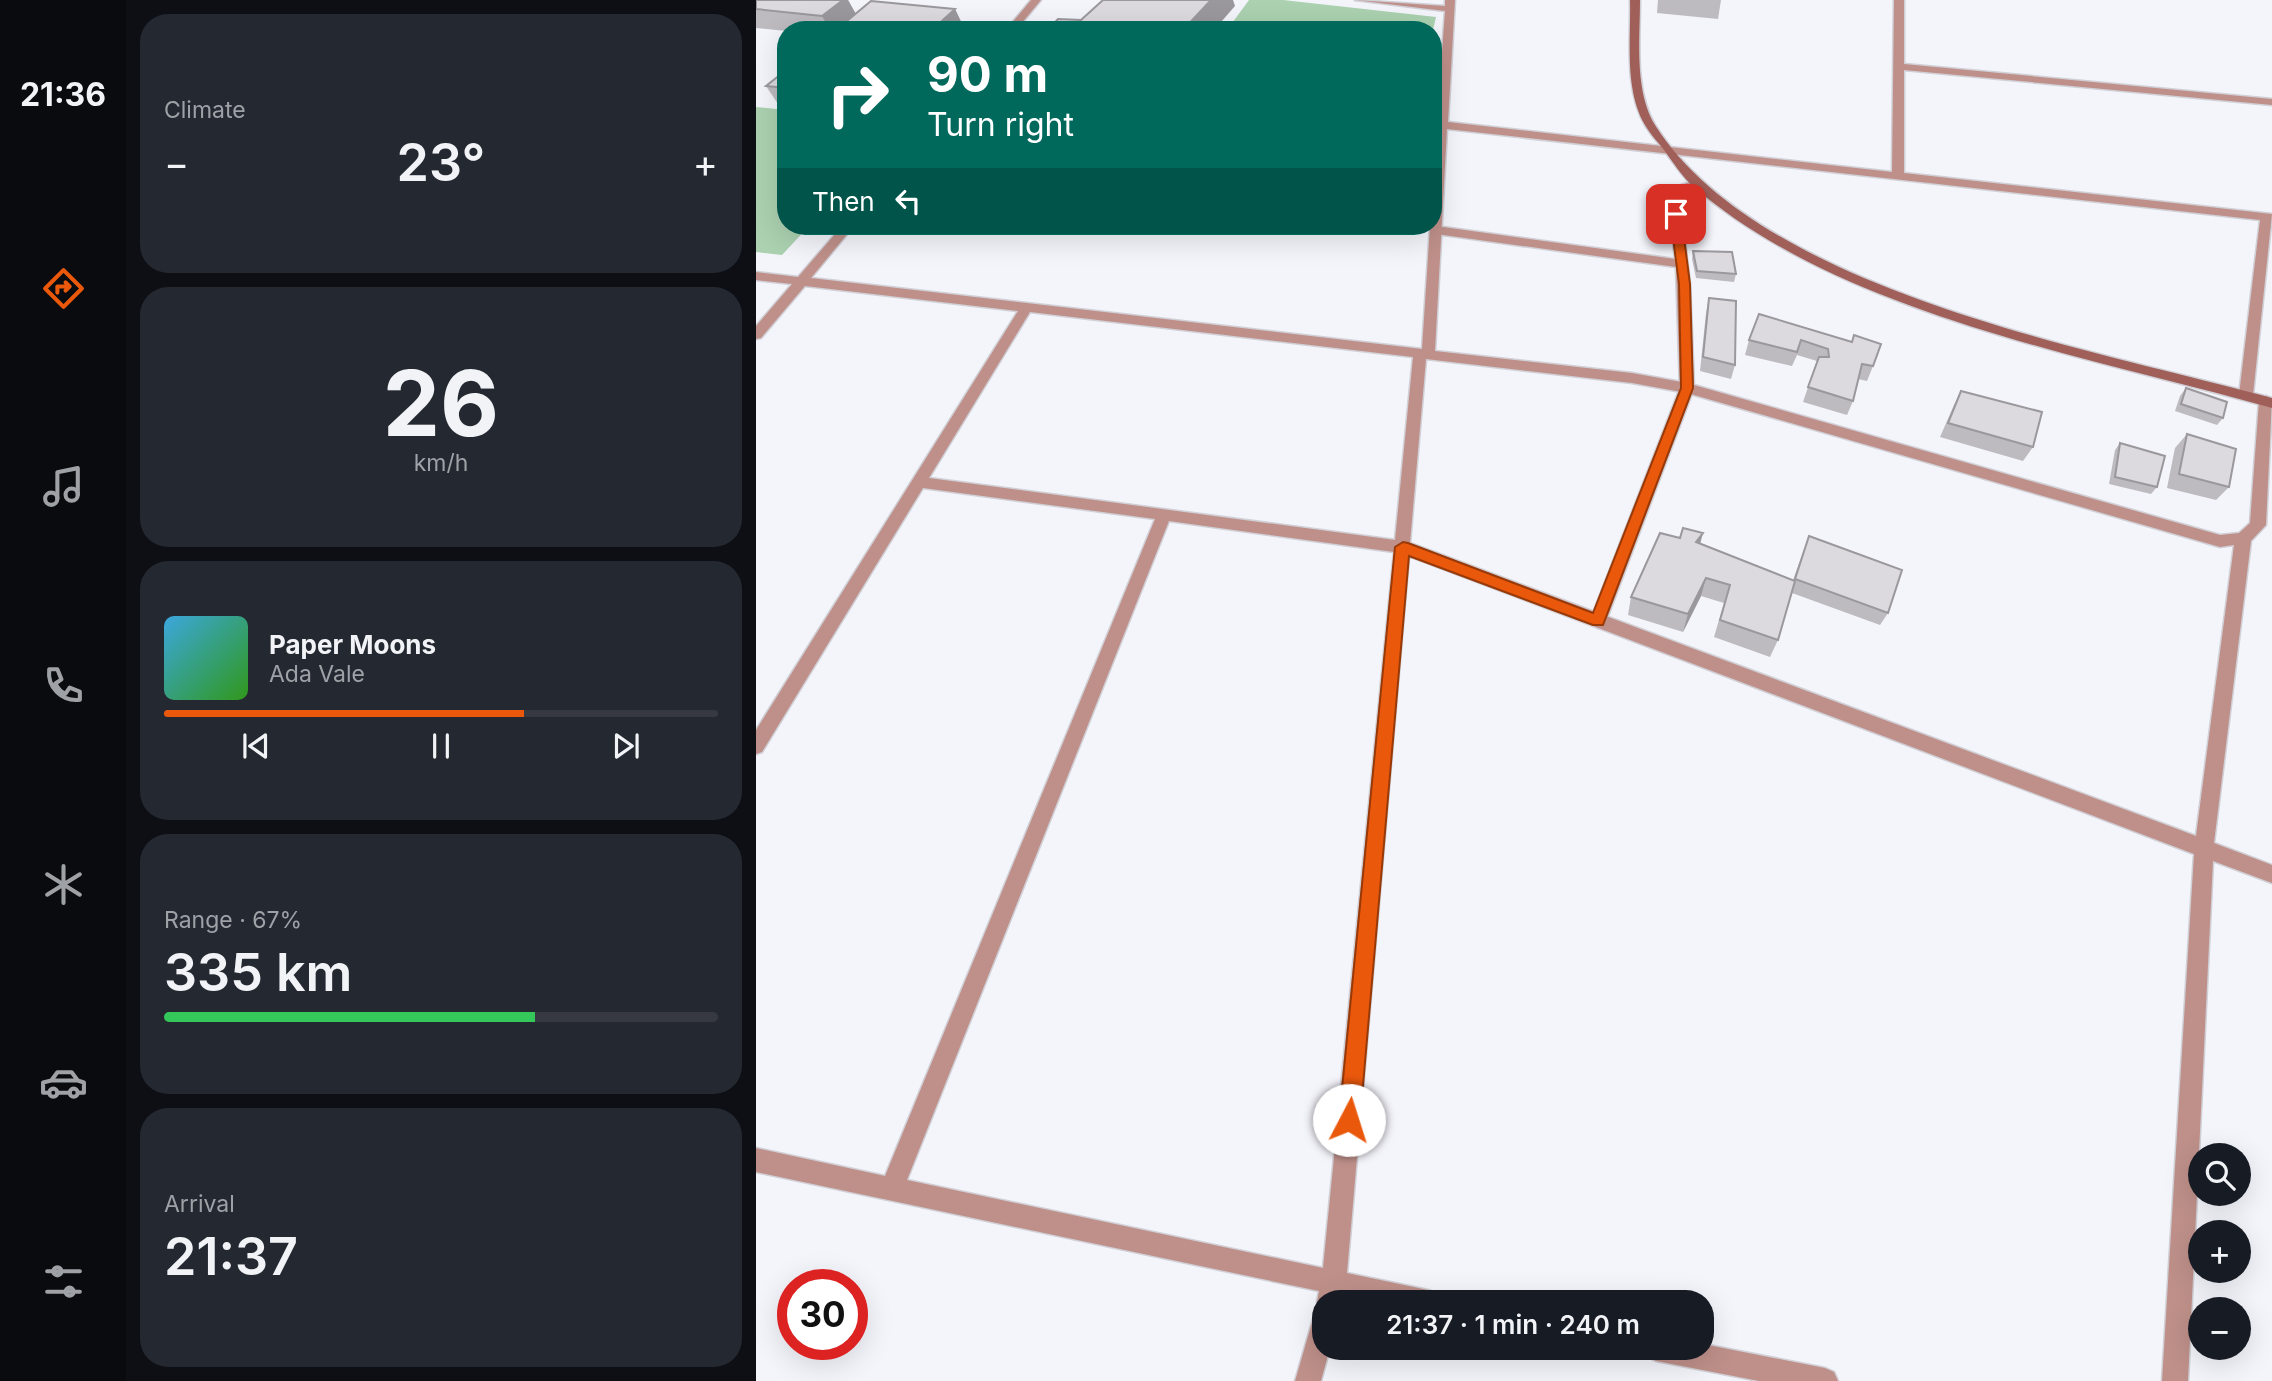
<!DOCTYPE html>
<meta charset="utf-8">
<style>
body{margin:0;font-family:Inter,sans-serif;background:#242831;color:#f1f3f6;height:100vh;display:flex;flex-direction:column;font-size:26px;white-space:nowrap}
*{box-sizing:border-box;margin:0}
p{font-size:23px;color:#9ea1a6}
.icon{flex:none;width:38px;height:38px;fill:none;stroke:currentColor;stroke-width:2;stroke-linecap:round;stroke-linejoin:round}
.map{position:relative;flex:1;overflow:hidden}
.side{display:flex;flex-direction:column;gap:14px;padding:14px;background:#0d0f14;width:630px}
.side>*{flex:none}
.top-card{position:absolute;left:21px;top:21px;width:665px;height:214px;border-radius:28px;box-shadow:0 7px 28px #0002;background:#00695c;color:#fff;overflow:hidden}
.buttons{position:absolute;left:1432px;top:1143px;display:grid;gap:14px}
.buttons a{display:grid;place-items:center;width:63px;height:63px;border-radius:50%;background:#171b24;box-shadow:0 7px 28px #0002;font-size:35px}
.speed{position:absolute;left:21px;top:1269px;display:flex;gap:14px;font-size:35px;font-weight:700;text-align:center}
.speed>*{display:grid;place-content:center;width:91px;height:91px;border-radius:50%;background:#171b24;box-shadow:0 7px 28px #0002;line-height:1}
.speed .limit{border:10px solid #d22;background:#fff;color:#111}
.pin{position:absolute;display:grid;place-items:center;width:60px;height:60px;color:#fff;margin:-30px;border-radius:14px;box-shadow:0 4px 10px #0006}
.me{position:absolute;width:77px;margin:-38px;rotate:5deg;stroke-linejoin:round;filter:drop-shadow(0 0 5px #0008)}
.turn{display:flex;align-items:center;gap:24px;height:147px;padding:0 35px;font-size:32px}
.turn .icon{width:91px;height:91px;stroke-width:2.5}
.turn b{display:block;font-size:49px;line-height:60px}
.then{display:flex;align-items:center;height:66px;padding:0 35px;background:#0003;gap:14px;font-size:26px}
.big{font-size:52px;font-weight:600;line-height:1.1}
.side .card{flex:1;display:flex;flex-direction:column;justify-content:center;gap:10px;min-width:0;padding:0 24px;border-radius:28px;background:#242831}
.side .dial{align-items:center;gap:0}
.dial b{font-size:91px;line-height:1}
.song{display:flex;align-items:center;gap:21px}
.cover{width:84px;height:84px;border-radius:10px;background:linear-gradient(135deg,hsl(200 70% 55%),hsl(110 70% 35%))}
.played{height:7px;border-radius:4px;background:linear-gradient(90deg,#ea580c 65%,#363941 65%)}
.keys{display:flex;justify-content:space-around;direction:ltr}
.heat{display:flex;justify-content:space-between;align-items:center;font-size:38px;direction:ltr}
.charge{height:10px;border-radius:5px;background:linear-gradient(90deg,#34c759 67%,#363941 0)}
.trip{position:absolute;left:556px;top:1290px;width:402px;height:70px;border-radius:28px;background:#171b24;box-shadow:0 7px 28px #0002;font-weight:600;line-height:70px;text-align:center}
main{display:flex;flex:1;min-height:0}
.menu{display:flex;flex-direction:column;width:126px;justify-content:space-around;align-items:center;background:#090b0e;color:#9ea1a6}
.menu .icon{width:49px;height:49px}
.menu .on{color:#ea580c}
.menu b{font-size:32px;color:#f1f3f6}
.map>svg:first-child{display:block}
</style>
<main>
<nav class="menu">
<b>21:36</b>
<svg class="icon on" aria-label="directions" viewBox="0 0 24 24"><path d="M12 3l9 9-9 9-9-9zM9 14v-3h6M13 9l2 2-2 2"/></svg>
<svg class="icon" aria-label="music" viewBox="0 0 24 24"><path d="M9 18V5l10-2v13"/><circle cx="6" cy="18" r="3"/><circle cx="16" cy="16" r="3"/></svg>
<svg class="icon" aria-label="phone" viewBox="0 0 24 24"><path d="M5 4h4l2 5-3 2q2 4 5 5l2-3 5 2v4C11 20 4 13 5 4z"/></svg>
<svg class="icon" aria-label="climate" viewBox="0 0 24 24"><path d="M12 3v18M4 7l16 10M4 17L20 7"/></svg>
<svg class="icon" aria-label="car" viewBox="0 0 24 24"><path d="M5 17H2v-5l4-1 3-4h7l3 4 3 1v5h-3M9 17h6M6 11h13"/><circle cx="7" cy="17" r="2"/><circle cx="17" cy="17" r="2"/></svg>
<svg class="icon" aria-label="filters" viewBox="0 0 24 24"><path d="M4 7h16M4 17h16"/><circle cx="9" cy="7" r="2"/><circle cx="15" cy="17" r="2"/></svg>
</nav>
<section class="side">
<div class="card"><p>Climate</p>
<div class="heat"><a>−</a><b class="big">23°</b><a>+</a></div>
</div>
<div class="card dial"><b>26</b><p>km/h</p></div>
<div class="card">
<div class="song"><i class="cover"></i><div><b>Paper Moons</b><p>Ada Vale</p></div></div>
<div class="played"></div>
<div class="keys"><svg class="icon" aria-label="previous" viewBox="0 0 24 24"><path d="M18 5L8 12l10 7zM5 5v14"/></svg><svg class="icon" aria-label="pause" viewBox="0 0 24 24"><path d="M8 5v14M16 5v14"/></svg><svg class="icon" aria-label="next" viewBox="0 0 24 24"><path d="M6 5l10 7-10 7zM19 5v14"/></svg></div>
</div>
<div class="card"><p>Range · 67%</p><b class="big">335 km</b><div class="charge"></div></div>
<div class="card"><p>Arrival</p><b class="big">21:37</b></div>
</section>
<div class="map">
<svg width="1516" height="1381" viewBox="0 0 1516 1381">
<rect width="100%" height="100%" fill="#f4f4fb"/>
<path fill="#abd1b0" d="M493,0H527L680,17L677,30H471Z
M0,107L30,110V226H53L26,255L0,252Z"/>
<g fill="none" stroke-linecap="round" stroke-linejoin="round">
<g stroke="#d0d0d6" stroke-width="3">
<path id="lane" d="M940,180L944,181V185L923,192L934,284L938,388L850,621L842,628L834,621L924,388L920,267L680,234L674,230L680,226L919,259L911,190Z"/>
</g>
<g stroke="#d0d0d6" stroke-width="3">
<path id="street" d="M275,0H285L260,30H250Z
M599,0L689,6V0H699L692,122L1136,172L1138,0H1148V64L1516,99V105L1148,70V173L1516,214L1497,395L1490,400L1483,395L1504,220L691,129L679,351L876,373L931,383L1464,535L1483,533L1494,523L1503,401L1510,396L1516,399L1510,525L1495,541L1458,843L1516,865V883L1457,861L1432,1381H1406L1438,854L653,556L591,1273L672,1290L681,1293L684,1302H614L587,1296L585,1302H569V1348H574L565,1381H539L557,1319L563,1309L561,1302L563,1291L0,1172V1148L129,1176L399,519L167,488L6,752L0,754V730L262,311L49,286L5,338L0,339V326L36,284L0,280V272L42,277L86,226H98L55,278L666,349L674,226H677L681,128L677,127V121H681L689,11ZM274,312L657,357L639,540L173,478ZM670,359L876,383L931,393L1464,547L1478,545L1440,836L654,543ZM413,521L638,552L567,1268L151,1180Z
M947,1344L1069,1368L1078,1372L1082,1381H1003L900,1361L891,1357L887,1348H947Z"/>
</g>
<g stroke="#d0d0d6" stroke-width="3">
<path id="secondary" d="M874,0H884C884,39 878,90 899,125C1004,291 1336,349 1516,398V408C1331,356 1085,314 938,187C926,177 917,162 908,150C902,142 894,134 889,125C868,89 875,40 874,0Z"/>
</g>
<use href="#lane" fill="#bf908a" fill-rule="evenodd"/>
<use href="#street" fill="#bf908a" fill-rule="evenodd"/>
<use href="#secondary" fill="#a05f58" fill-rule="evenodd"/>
</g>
<path fill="#bdbbc0" d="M0,0H92L100,14L199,9L209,30H30V31L0,28Z
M902,0H965L962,19L901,13Z
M30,70V108L24,107L10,86Z
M937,251L980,274L978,282L940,278L936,259Z
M953,298L979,365L975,379L944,371L950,313Z
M1003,314L1096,342L1098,335L1117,366L1111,381L1102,379L1097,401L1091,415L1047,402L1061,361L1041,355L1036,366L989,355L993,340Z
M1430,388L1467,418L1461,425L1419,411L1424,396Z
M1205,391L1277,447L1267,461L1184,437L1198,405Z
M1431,434L1473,487L1460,500L1411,488L1419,448Z
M1364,443L1401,487L1395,494L1353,484L1359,450Z
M1053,536L1132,613L1124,625L1036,593L1022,640L1014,657L958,637L968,603L945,596L927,632L872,615L875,597L924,538L944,543L1037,580Z"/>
<path fill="#9a989c" d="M87,0H92L102,18L87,30H74L66,16Z
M455,0H477L479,6L458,30H427Z
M199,9L209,30H176Z
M947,533L942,552L940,542Z
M950,578L945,596L927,632L932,614Z"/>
<path fill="#dcd9df" stroke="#9a989c" stroke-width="2" d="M0,0H87L66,16L0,9Z
M347,0H455L427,30H292L302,19L325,20Z
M115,1L199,9L176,30H80Z
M30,70V88L10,86Z
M937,251L976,252L980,274L941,271Z
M953,298L980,301L979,365L947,357Z
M1003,314L1096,342L1098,335L1125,344L1117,366L1106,364L1097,401L1052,387L1063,357H1073L1072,349L1045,340L1041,352L993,340Z
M1430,388L1471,402L1467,418L1425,404Z
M1205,391L1286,412L1277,447L1192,423Z
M1431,434L1480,449L1473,487L1423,474Z
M1364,443L1409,456L1401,487L1359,477Z
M927,528L947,533L940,542L1039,581L1022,640L964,620L974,585L950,578L932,614L875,597L904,533L924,538Z
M1053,536L1146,570L1132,613L1039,579Z"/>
<path fill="#ea580c" stroke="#983908" stroke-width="2" d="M920,211L925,214L934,284L937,388L847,625H837L653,556L604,1120L601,1127L593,1130L586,1127L583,1120L639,547L647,542L652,543L837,613L925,388L923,284L914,214Z"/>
</svg>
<div class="buttons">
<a><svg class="icon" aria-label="search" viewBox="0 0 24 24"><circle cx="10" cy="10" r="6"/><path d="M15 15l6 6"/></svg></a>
<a>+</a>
<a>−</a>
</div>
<div class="speed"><div class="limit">30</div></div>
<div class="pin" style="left:920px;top:214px;background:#d93025"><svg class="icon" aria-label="arrive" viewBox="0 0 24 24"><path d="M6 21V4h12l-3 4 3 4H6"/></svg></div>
<svg class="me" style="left:593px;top:1120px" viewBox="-20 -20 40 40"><circle r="19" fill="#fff"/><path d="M0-13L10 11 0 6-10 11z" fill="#ea580c"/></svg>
<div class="trip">21:37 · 1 min · 240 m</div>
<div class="top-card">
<div class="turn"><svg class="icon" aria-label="right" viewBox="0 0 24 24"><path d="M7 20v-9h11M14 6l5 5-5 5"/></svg><div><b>90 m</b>Turn right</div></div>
<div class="then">Then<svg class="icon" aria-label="left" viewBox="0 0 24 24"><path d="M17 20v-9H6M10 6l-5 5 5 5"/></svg></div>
</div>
</div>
</main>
